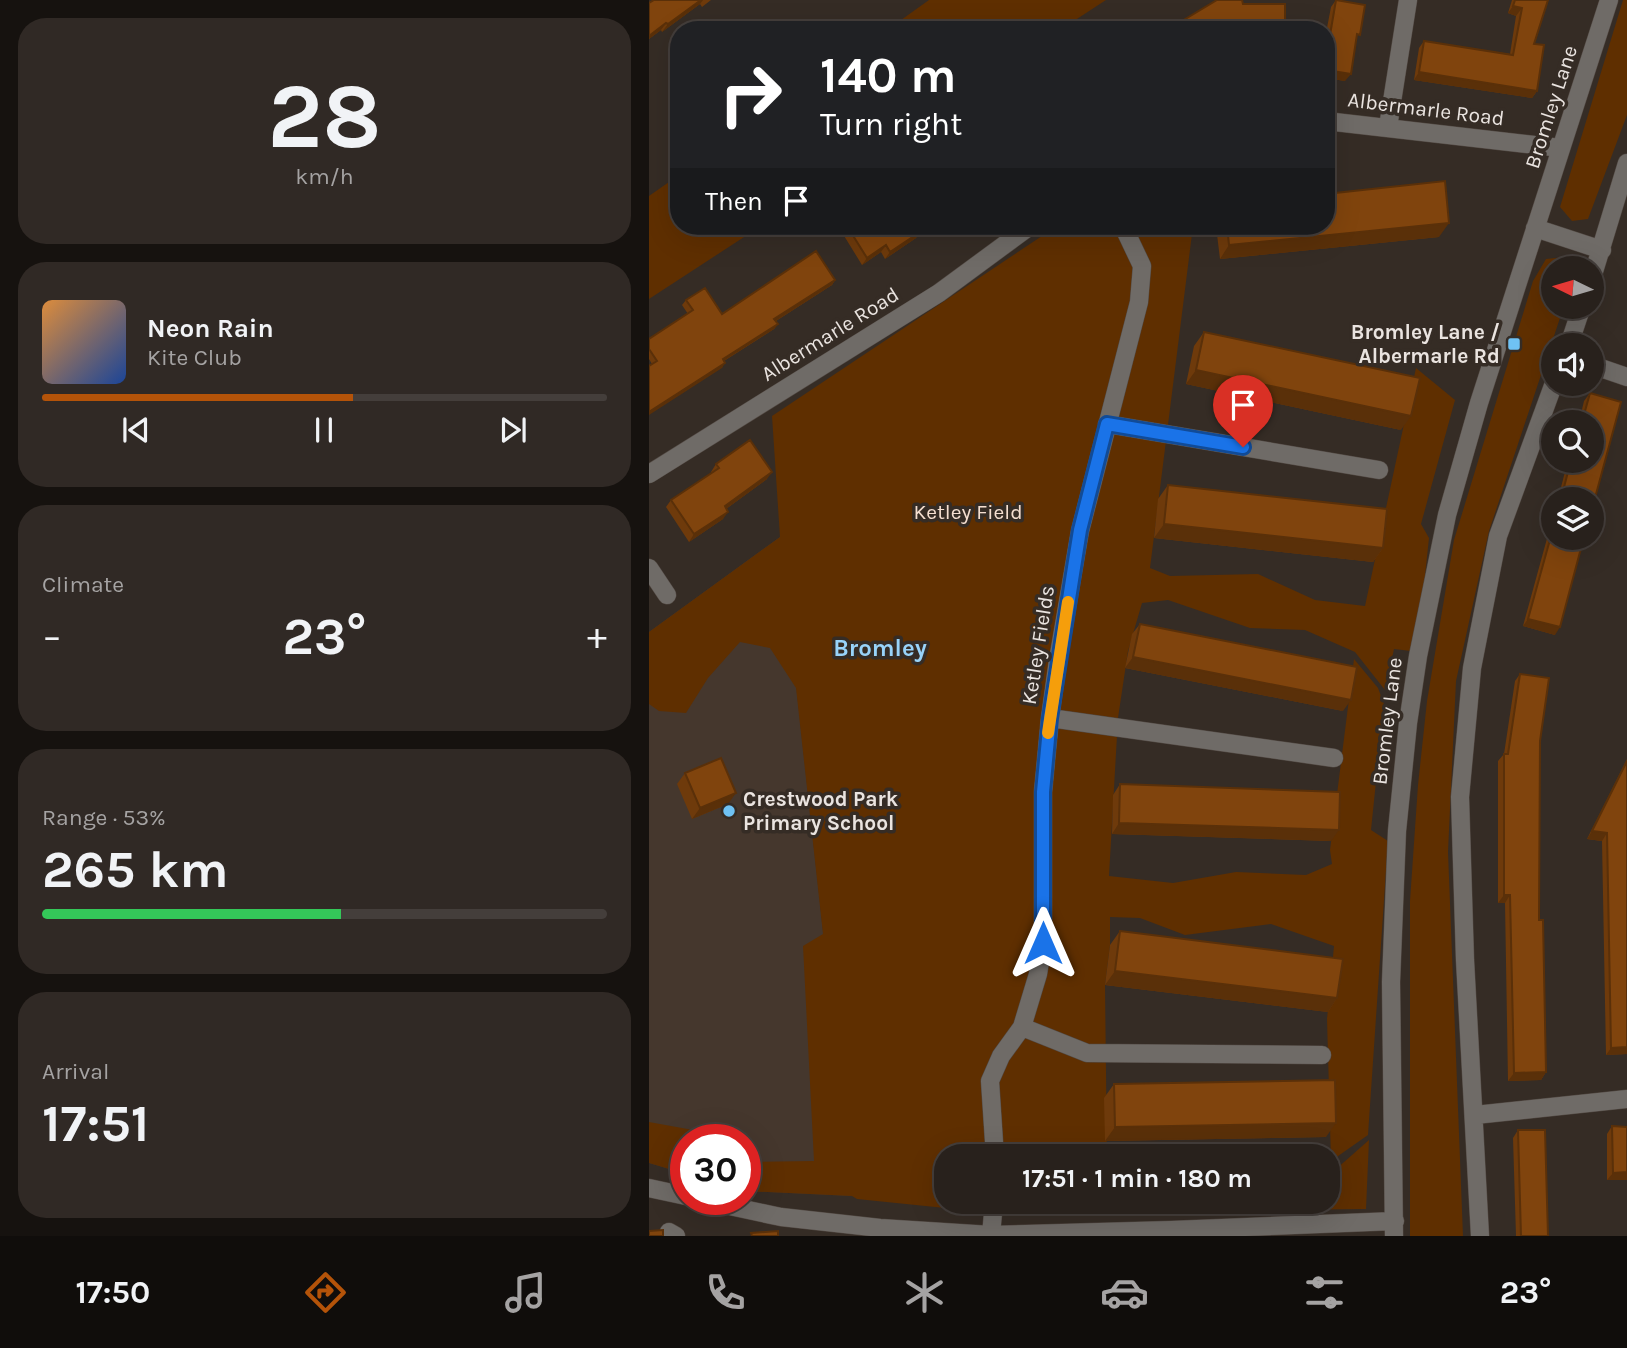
<!DOCTYPE html>
<meta charset="utf-8">
<style>
body{margin:0;font-family:Karla,sans-serif;background:#302925;color:#f1f3f6;height:100vh;display:flex;flex-direction:column;font-size:26px;white-space:nowrap}
*{box-sizing:border-box;margin:0}
p{font-size:23px;color:#a5a3a3}
.icon{flex:none;width:38px;height:38px;fill:none;stroke:currentColor;stroke-width:2;stroke-linecap:round;stroke-linejoin:round}
.map{position:relative;flex:1;overflow:hidden}
.details{display:flex;flex-direction:column;gap:18px;padding:18px;background:#16120f;width:649px}
.details>*{flex:none}
.hud{position:absolute;left:21px;top:21px;width:665px;height:214px;border-radius:28px;box-shadow:0 7px 28px #0002,0 0 0 2px #443e3b;background:#202124;color:#fff;overflow:hidden}
.needle{width:46px;rotate:275deg}
.fabs{position:absolute;left:892px;top:256px;display:grid;gap:14px}
.fabs a{display:grid;place-items:center;width:63px;height:63px;border-radius:50%;background:#28211c;box-shadow:0 7px 28px #0002,0 0 0 2px #443e3b;font-size:35px}
.speed{position:absolute;left:21px;top:1124px;display:flex;gap:14px;font-size:35px;font-weight:700;text-align:center}
.speed>*{display:grid;place-content:center;width:91px;height:91px;border-radius:50%;background:#28211c;box-shadow:0 7px 28px #0002,0 0 0 2px #443e3b;line-height:1}
.speed .limit{border:10px solid #d22;background:#fff;color:#111}
.pin{position:absolute;display:grid;place-items:center;width:60px;height:60px;color:#fff;margin:-72px -30px;border-radius:50% 50% 50% 0;rotate:-45deg;box-shadow:0 0 7px #0007}
.pin .icon{rotate:45deg}
.me{position:absolute;width:77px;margin:-38px;rotate:0deg;stroke-linejoin:round;filter:drop-shadow(0 0 5px #0008)}
.turn{display:flex;align-items:center;gap:24px;height:147px;padding:0 35px;font-size:32px}
.turn .icon{width:91px;height:91px;stroke-width:2.5}
.turn b{display:block;font-size:49px;line-height:60px}
.then{display:flex;align-items:center;height:66px;padding:0 35px;background:#0003;gap:14px;font-size:26px}
.big{font-size:52px;font-weight:700;line-height:1.1}
.details .tile{flex:1;display:flex;flex-direction:column;justify-content:center;gap:10px;min-width:0;padding:0 24px;border-radius:28px;background:#302925}
.details .dial{align-items:center;gap:0}
.dial b{font-size:91px;line-height:1}
.song{display:flex;align-items:center;gap:21px}
.cover{width:84px;height:84px;border-radius:10px;background:linear-gradient(135deg,hsl(30 70% 55%),hsl(220 70% 35%))}
.played{height:7px;border-radius:4px;background:linear-gradient(90deg,#b45309 55%,#443e3b 55%)}
.keys{display:flex;justify-content:space-around;direction:ltr}
.heat{display:flex;justify-content:space-between;align-items:center;font-size:38px;direction:ltr}
.charge{height:10px;border-radius:5px;background:linear-gradient(90deg,#34c759 53%,#443e3b 0)}
.trip{position:absolute;left:285px;top:1144px;width:406px;height:70px;border-radius:28px;background:#28211c;box-shadow:0 7px 28px #0002,0 0 0 2px #443e3b;font-weight:700;line-height:70px;text-align:center}
.tabs{display:flex;height:112px;justify-content:space-around;align-items:center;background:#100d0b;color:#a5a3a3}
.tabs .icon{width:49px;height:49px}
.tabs .selected{color:#b45309}
.tabs b{font-size:32px;color:#f1f3f6}
main{display:flex;flex:1;min-height:0}
.map>svg:first-child{display:block}
</style>
<main>
<section class="details">
<div class="tile dial"><b>28</b><p>km/h</p></div>
<div class="tile">
<div class="song"><i class="cover"></i><div><b>Neon Rain</b><p>Kite Club</p></div></div>
<div class="played"></div>
<div class="keys"><svg class="icon" aria-label="previous" viewBox="0 0 24 24"><path d="M18 5L8 12l10 7zM5 5v14"/></svg><svg class="icon" aria-label="pause" viewBox="0 0 24 24"><path d="M8 5v14M16 5v14"/></svg><svg class="icon" aria-label="next" viewBox="0 0 24 24"><path d="M6 5l10 7-10 7zM19 5v14"/></svg></div>
</div>
<div class="tile"><p>Climate</p>
<div class="heat"><a>−</a><b class="big">23°</b><a>+</a></div>
</div>
<div class="tile"><p>Range · 53%</p><b class="big">265 km</b><div class="charge"></div></div>
<div class="tile"><p>Arrival</p><b class="big">17:51</b></div>
</section>
<div class="map">
<svg width="978" height="1236" viewBox="0 0 978 1236">
<rect width="100%" height="100%" fill="#352c25"/>
<path fill="#45372d" d="M131,537L203,1196L96,1191V1139H37V1174L0,1163V632Z"/>
<path fill="#5f2f00" d="M280,0H457L411,30H238Z
M974,0H978V115L939,219L923,221L911,207Z
M30,175V226H112L0,299V196Z
M408,226H544L501,568L521,576L609,574L666,600L716,606L767,368L806,400L772,524L780,538L773,604L762,651L745,649L736,690L706,652L656,630L601,628L519,600L493,603L479,651L469,718L460,876L524,883L587,872L657,875L683,864L681,850L705,659L729,688L735,704L722,830L739,841L719,1135L682,1161L678,1019L685,946L622,924L536,935L491,918L461,917V945L456,985L458,1157H298V1202H679V1168L686,1170L720,1140L717,1209L345,1213L208,1199L203,1196L96,1191V1162L165,1161L154,946L174,934L147,688L121,648L91,642L59,678L37,713L10,711L0,704V632L131,537L123,416Z
M916,257L925,268H905V306H915L840,531L807,681L799,852L814,1236H761V901L769,785L778,701L805,540L884,281L897,259Z
M0,1122L66,1134L71,1139H37V1174L0,1163Z"/>
<g fill="none" stroke-linecap="round" stroke-linejoin="round">
<g stroke="#524943" stroke-width="19">
<path id="minor" d="M677,121L912,148
M739,127L759,0
M886,228L953,250
M943,278L978,163
M920,345L933,306
M943,365L978,377
M458,424L730,470
M0,474L290,293L381,226
M0,568L18,595
M401,718L685,758
M373,1027L438,1053L673,1055
M826,1115L978,1099
M346,1157L341,1081L352,1056L373,1027L389,974L394,943V792L401,718L409,660L431,531L490,302L493,266L474,226
M0,1188L37,1196
M48,1199L132,1217L231,1228L342,1235L522,1230L746,1221
M20,1232L27,1236
M342,1235L345,1202
M745,1236L742,982L748,831L759,723L769,656L798,515L830,403L960,0
M831,1236L816,960L811,797L823,668L849,536L905,383"/>
</g>
<use href="#minor" stroke="#6f6b67" stroke-width="18"/>
</g>
<path fill="#6e3a0b" d="M5,0H62L53,7L51,4L13,32L12,30L0,39V3Z
M687,0L707,40L696,81L677,78V33L682,7Z
M863,0H899L885,44L888,91L883,98L765,80L770,48L775,41L861,54L867,16L859,13Z
M189,226H280L271,231L267,238L236,259L232,252L213,265Z
M567,226H677L790,237L571,259Z
M186,280L183,285L127,321L129,324L125,329L75,361L73,368L3,364L0,359V339L39,314L33,305L37,300L73,314Z
M555,332L752,430L537,384L545,346Z
M941,393L972,402L943,509V499H909L919,460H943V422H930L935,401Z
M67,464L118,479L77,509L74,519L40,542L17,507L22,500L63,473L62,472Z
M519,485L734,548L724,562L505,538L509,499Z
M905,513V537L906,635L874,626Z
M491,624L694,711L476,668L483,634Z
M871,674L891,741L890,920L897,1072L892,1080L859,1081L856,903H849V761L855,754L866,681Z
M978,759V1054L957,1055L953,841L938,839Z
M36,773L79,804L43,819L28,784Z
M471,784L682,841L463,834L464,795Z
M471,931L688,998L679,1012L456,985L461,945Z
M465,1084L677,1137L456,1141L455,1098Z
M963,1126L978,1127V1180H958V1134Z
M869,1130L899,1236H867L864,1138Z"/>
<path fill="#5a3009" d="M52,0H54L51,4L13,32L19,24Z
M864,6L873,8L867,16L859,13Z
M17,23L12,30L0,39V36Z
M677,70L702,74L696,81L677,78Z
M770,72L888,91L883,98L765,80Z
M800,223L790,237L571,259L580,245Z
M274,226H280L264,235L269,228Z
M271,232L267,238L236,259L241,252Z
M237,245L232,252L213,265L218,258Z
M186,280L183,285L122,324L125,319Z
M129,324L125,329L70,364L74,359Z
M76,363L73,368L0,415V412Z
M547,370L762,416L752,430L537,384Z
M123,472L118,479L70,514L76,506Z
M79,512L74,519L40,542L45,534Z
M515,524L734,548L724,562L505,538Z
M879,619L911,627L906,635L874,626Z
M484,657L702,700L694,711L476,668Z
M87,793L79,804L43,819L51,808Z
M470,823L690,830L682,841L463,834Z
M943,831L958,833L953,841L938,839Z
M855,895H861L856,903H849Z
M466,971L688,998L679,1012L456,985Z
M978,1047V1054L957,1055L962,1048Z
M897,1072L892,1080L859,1081L865,1073Z
M687,1123L677,1137L456,1141L466,1127Z
M978,1172V1180H958L964,1173Z"/>
<path fill="#80440d" stroke="#5a3009" stroke-width="2" d="M5,0H52L19,24L17,23L0,36V3Z
M568,0H593L594,4H636V30H518Z
M687,0L716,5L711,35L708,34L702,74L677,70V34L681,35Z
M866,0H899L885,44L895,45L888,91L770,72L775,41L864,55L873,8L864,6Z
M438,25L440,30H431Z
M796,181L800,223L580,245L578,226H677V194Z
M198,226H274L269,228L271,232L241,252L237,245L218,258Z
M167,251L186,280L125,319L129,324L74,359L76,363L0,412V366L8,361L0,349V339L44,310L37,300L56,288L73,314Z
M555,332L771,378L762,416L547,370Z
M941,393L972,402L943,509V499H912L922,460H943V422H933Z
M101,440L123,472L76,506L79,512L45,534L22,500L70,468L67,464Z
M519,485L738,509L734,548L515,524Z
M905,525V537H935L911,627L879,619Z
M491,624L708,667L702,700L484,657Z
M871,674L900,678L891,741L890,920H894L897,1072L865,1073L861,895H855V754H859Z
M72,758L87,793L51,808L36,773Z
M978,761V1047L962,1048L958,833L943,831Z
M471,784L691,792L690,830L470,823Z
M471,931L694,959L688,998L466,971Z
M686,1080L687,1123L466,1127L465,1084Z
M963,1126L978,1127V1172L964,1173Z
M869,1130H896L899,1236H872Z
M14,1230V1236H0V1231Z
M129,1231V1236H103L102,1233Z"/>
<g fill="none" stroke-linecap="round" stroke-linejoin="round">
<g stroke="#114b97" stroke-width="18">
<path id="route" d="M394,943V792L401,718L431,530L458,424L594,447"/>
</g>
<use href="#route" stroke="#1a73e8" stroke-width="12"/>
<path stroke="#f59e0b" stroke-width="12" d="M399,733L419,602"/>
</g>
<g fill="#6fc2f4" stroke="#352c25" stroke-width="2.5">
<rect x="858" y="337" width="14" height="14" rx="3.5"/>
<circle cx="80" cy="811" r="7"/>
</g>
<g text-anchor="middle" dominant-baseline="central" stroke-width="7" stroke-linejoin="round" paint-order="stroke">
<g font-size="21" fill="#eae4e0" stroke="#352c25">
<text transform="translate(902 107) rotate(-72)">Bromley Lane</text>
<text transform="translate(777 109) rotate(7)">Albermarle Road</text>
<text transform="translate(181 334) rotate(-32)">Albermarle Road</text>
<text transform="translate(389 645) rotate(-81)">Ketley Fields</text>
<text transform="translate(738 721) rotate(-83)">Bromley Lane</text>
</g>
<g font-size="21" font-weight="bold" fill="#eae4e0" stroke="#352c25" text-anchor="end">
<text x="851" y="332">Bromley Lane /<tspan x="851" dy="24">Albermarle Rd</tspan></text>
<text x="94" y="799" text-anchor="start">Crestwood Park<tspan x="94" dy="24">Primary School</tspan></text>
</g>
<g font-size="21" fill="#f5dfd0" stroke="#352c25">
<text x="319" y="512">Ketley Field</text>
</g>
<g font-size="24" font-weight="bold" fill="#98d3f9" stroke="#352c25">
<text x="231" y="648">Bromley</text>
</g>
</g>
</svg>
<div class="fabs">
<a><svg class="needle" viewBox="-14 -14 28 28"><path d="M0-13l5 13h-10z" fill="#e53935"/><path d="M0 13l5-13h-10z" fill="#a5a3a3"/></svg></a>
<a><svg class="icon" aria-label="sound" viewBox="0 0 24 24"><path d="M4 9h4l5-4v14l-5-4H4zM17 9q2 3 0 6"/></svg></a>
<a><svg class="icon" aria-label="search" viewBox="0 0 24 24"><circle cx="10" cy="10" r="6"/><path d="M15 15l6 6"/></svg></a>
<a><svg class="icon" aria-label="layers" viewBox="0 0 24 24"><path d="M12 4l9 5-9 5-9-5zM3 14l9 5 9-5"/></svg></a>
</div>
<div class="speed"><div class="limit">30</div></div>
<div class="pin" style="left:594px;top:447px;background:#d93025"><svg class="icon" aria-label="arrive" viewBox="0 0 24 24"><path d="M6 21V4h12l-3 4 3 4H6"/></svg></div>
<svg class="me" style="left:394px;top:943px" viewBox="-20 -20 40 40"><path d="M0-17L14 15 0 8-14 15z" fill="#1a73e8" stroke="#fff" stroke-width="4"/></svg>
<div class="trip">17:51 · 1 min · 180 m</div>
<div class="hud">
<div class="turn"><svg class="icon" aria-label="right" viewBox="0 0 24 24"><path d="M7 20v-9h11M14 6l5 5-5 5"/></svg><div><b>140 m</b>Turn right</div></div>
<div class="then">Then<svg class="icon" aria-label="arrive" viewBox="0 0 24 24"><path d="M6 21V4h12l-3 4 3 4H6"/></svg></div>
</div>
</div>
</main>
<nav class="tabs">
<b>17:50</b>
<svg class="icon selected" aria-label="directions" viewBox="0 0 24 24"><path d="M12 3l9 9-9 9-9-9zM9 14v-3h6M13 9l2 2-2 2"/></svg>
<svg class="icon" aria-label="music" viewBox="0 0 24 24"><path d="M9 18V5l10-2v13"/><circle cx="6" cy="18" r="3"/><circle cx="16" cy="16" r="3"/></svg>
<svg class="icon" aria-label="phone" viewBox="0 0 24 24"><path d="M5 4h4l2 5-3 2q2 4 5 5l2-3 5 2v4C11 20 4 13 5 4z"/></svg>
<svg class="icon" aria-label="climate" viewBox="0 0 24 24"><path d="M12 3v18M4 7l16 10M4 17L20 7"/></svg>
<svg class="icon" aria-label="car" viewBox="0 0 24 24"><path d="M5 17H2v-5l4-1 3-4h7l3 4 3 1v5h-3M9 17h6M6 11h13"/><circle cx="7" cy="17" r="2"/><circle cx="17" cy="17" r="2"/></svg>
<svg class="icon" aria-label="filters" viewBox="0 0 24 24"><path d="M4 7h16M4 17h16"/><circle cx="9" cy="7" r="2"/><circle cx="15" cy="17" r="2"/></svg>
<b>23°</b>
</nav>
